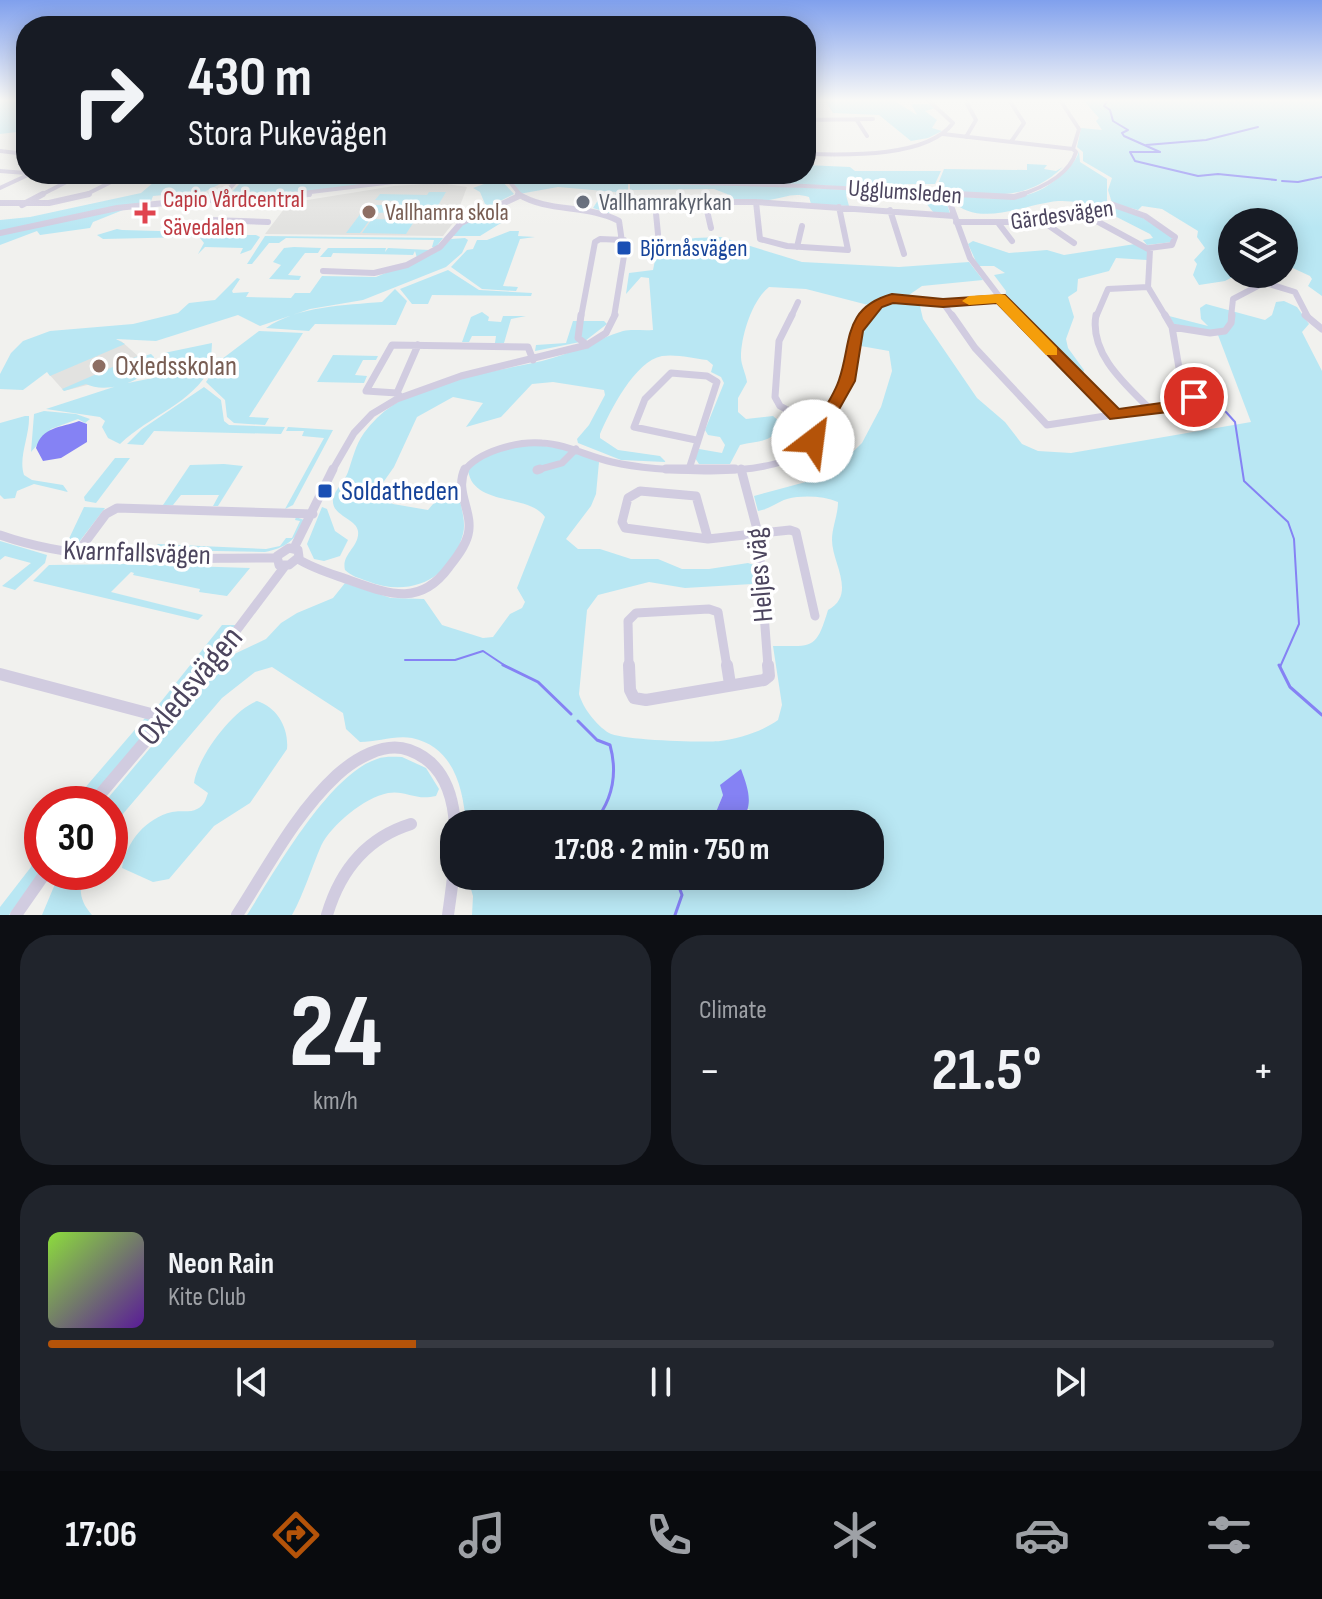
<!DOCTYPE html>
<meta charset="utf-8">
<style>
body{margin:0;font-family:"Sofia Sans Condensed",sans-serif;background:#20242c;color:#f1f3f6;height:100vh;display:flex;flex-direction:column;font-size:30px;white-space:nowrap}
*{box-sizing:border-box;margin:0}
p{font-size:26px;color:#9ea1a6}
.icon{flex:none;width:44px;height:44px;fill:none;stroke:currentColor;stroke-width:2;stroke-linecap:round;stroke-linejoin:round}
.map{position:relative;height:915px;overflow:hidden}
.drawer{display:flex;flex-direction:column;gap:20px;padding:20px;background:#0d0f14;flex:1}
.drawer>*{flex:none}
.guide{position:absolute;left:16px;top:16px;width:800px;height:168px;border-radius:32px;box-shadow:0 4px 20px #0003;background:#171b24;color:#f1f3f6;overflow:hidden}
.buttons{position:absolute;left:1218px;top:208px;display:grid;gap:16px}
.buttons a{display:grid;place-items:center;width:80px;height:80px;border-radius:50%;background:#171b24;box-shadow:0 4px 20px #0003;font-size:40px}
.speed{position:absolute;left:24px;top:786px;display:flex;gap:16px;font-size:40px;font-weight:700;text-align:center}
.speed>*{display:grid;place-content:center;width:104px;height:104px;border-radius:50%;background:#171b24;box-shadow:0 4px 20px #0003;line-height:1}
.speed .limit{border:12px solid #d22;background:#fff;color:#111}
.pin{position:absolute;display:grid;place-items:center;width:68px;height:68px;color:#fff;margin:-34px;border:4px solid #fff;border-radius:50%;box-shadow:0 2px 8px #0007}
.me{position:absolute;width:88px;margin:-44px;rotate:30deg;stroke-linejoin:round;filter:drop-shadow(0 0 6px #0008)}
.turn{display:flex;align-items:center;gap:28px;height:168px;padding:0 40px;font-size:36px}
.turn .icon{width:104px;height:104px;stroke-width:2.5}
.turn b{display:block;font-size:56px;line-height:68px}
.big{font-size:60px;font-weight:700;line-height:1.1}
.drawer .widget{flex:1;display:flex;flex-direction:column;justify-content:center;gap:12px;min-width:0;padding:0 28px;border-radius:32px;background:#20242c}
.drawer .dial{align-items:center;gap:0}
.dial b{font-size:104px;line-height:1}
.song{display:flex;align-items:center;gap:24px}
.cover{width:96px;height:96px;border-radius:12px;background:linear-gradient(135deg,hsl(90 70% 55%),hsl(270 70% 35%))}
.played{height:8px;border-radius:4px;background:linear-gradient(90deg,#b45309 30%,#363941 30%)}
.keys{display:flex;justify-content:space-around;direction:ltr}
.heat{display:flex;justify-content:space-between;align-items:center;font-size:44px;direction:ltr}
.drawer .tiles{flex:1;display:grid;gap:20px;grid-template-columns:1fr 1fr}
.widget:last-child{grid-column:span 2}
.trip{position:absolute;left:440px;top:810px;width:444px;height:80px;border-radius:32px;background:#171b24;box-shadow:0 4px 20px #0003;font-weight:700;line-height:80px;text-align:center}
.tab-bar{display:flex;height:128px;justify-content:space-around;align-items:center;background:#090b0e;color:#9ea1a6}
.tab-bar .icon{width:56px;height:56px}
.tab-bar .active{color:#b45309}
.tab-bar b{font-size:36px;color:#f1f3f6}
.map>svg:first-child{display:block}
</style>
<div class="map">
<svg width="1322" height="915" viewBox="0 0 1322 915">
<rect width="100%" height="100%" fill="#f1f1ee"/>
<path fill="#e2e2e0" d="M440,183L467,187L454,222L443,236L265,234L284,209L295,202L394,186Z
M115,340L121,341L138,356L136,359L91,384L64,391L48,373Z"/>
<path fill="#b9e7f3" d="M0,100H26V131L0,134Z
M825,100H893L917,115L911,104H932L936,108L925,111L937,120L932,128L942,131L928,138L911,141L879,115L833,113Z
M1083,100H1322V296L1308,286L1312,279L1310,276L1284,264V222H1232V274H1238L1225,281L1199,285L1193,275L1197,264L1194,260L1205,248L1197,237L1198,231L1162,209L1142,206L1138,210L1112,203L1108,190L1112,178L1083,161V152L1077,147L1081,128L1102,130L1096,121L1099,118Z
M1079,151L1080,162L1107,179V203C1089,206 1076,200 1058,201C1024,204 979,229 951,200L952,196C993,198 1028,206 1060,176C1068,168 1076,162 1079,151Z
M1027,164L1047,165L1044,169L1056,171L1063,167C1024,204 989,194 939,192L938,184L944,169L1027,170Z
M806,165L850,167L855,171H941L935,184H907L905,188L900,189L722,181H654V174H806Z
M221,174H240L196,196V192L153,196L151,201L0,231V220L30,217L141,193L154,182L204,183Z
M248,174H251L247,180H305L311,176L305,183L308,184L317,176L319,180L359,174H496L422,176L330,190L238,195L231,193Z
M495,180L502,181L514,194L490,206L485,204L480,192L473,188Z
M523,181L628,184C628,202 626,205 609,213L593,208L600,197L615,198L616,192L558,187L519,194L514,184Z
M630,184L759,185L941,195L944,196L950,213H934L925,202L846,195L849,206L811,204L809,197C792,192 785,198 769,200C757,203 741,200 728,200L727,194L714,189L630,190Z
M429,192H446L430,219H417L421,211L375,213L360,233H346L367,205H395L398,201L375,200L380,194L427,195Z
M1104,206L1130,210L1172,236V242L1147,245L1143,240L1153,238L1150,234L1099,208Z
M113,210H123L93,222L90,228L40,235L37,231L0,245V235Z
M491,211L509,218L480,236H452L460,226Z
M372,219L415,220L406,234L362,233Z
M117,229L122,230L194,232L192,237L103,239L97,235Z
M510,231H519L518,236L535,237L520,239L503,286L518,287L516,291L482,289L451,267L467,250L473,249L477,240H487Z
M224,235H256L260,237L251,250L240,254L243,248L205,247L198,254L204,243L200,238Z
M265,236L443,238L436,247H432L434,240L286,238L279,243H269L252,264H247Z
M721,237L802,262L899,267L969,262L983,280L922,286L906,297L885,298L872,306L806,289L769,287C752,300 741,336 741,357C741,365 746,374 747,382L738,398V412L746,419L773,416L780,422C774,444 759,440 740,445L730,464H699L695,458L699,449L722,453L725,445L720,437L708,435L705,430L724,383L721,377L711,372L713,365L707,360C693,358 676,354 662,356C635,361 610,411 600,434V438L618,450L660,456L666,462L621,460L578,443L577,439L589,425L605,395L604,390L553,382L532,384L501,417L466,427L483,403L453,397L417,417L394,467L375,494L393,504L428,510L449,485H458C458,501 467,519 463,534C451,580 409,598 367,581C359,578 351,576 345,570C341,554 360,547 358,531C356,518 331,516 333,499C335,489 345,481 348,472C353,458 355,446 364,433C402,379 483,375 542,361C571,354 595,340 623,331C632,329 643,331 653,330L649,278L641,277L626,294L629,273L653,270L656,255L640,249L695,238Z
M465,238L468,240L462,253L446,267L363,300L310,309L260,326L238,315L156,341L116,339L125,344L50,376L47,372L23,390L0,389V374L11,353L23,341L50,331L133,324L178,313L189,303L215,300L237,278L240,279L232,291L233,293L249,292L246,297L291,298L295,293H310L322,276L376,277L438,251L451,239Z
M973,241L1009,253L1047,250L1064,255L1135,244L1147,250V260L1116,258L1109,271L1078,279L1077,291L1068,297L1074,317L1066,339L1068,348L1084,370L1082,377L1005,298L1006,291L994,275L1005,273L994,266H978L968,244Z
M294,247L321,248L318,253H305L288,275L301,276L299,280L269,279L281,265L273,262L284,248Z
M328,248H386L385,252L388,248L430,250L417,258L415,251L413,255L333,253L331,257H320Z
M448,270L479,290L532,293L531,296L432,295L428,304H412L400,289Z
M395,289L407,301L396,325L315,324L309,331L266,328C298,306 345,305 382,302Z
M1284,301L1297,307L1309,324L1302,332L1322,371V915H472L473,896L467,876H870V824H740L750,810L723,795L711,824H466C463,788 454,747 412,738C395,735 377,742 360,742L346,729L343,713L272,667L255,672L222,698L110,829V804H103L214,672L228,657L266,639L281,623L297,613L333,598L345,583L391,598L424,599L442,625L483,638L493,637L510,614L522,608L525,602L517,588L545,517C528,493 473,507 468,470C503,434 558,443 599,462L596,494L591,506L566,539L578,549H600L631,559H658L682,569H709L748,563L754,565L757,580L752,584L685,588L649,582L598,595L587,610L579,694C583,708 596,725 609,733C620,740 704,743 720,741C739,739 763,731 778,720L782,705L773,646C813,646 816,650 828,610C857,594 832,563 832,540C832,527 838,515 838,502C823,496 803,495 787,499C777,502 770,509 758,511L754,496L828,476L862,443L881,407L892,371L889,351L855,345L865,321L884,302H919L923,319L977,398L1005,422L1022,444L1038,451L1071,453L1251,422L1218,335L1174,324L1169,316L1208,326L1201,319L1200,308L1206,304L1265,320L1272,315L1276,302Z
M482,312L489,317L488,321L501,322L503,316H526L511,319L504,343H495L496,336H472L469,342H462L471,317Z
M573,321H604L607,324L585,341L535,351L536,345L566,343Z
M259,331L303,333L249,417L269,418L265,425L234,423L227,417L225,400L206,382L222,359Z
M212,343L211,359L222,357L211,364L160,374L153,372L159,361L163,360L164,353Z
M151,354L154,357C149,383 105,394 86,384L64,391L62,389L138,356L137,358Z
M333,355L378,356L376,360H363L355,375L367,376L364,383L317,382Z
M212,366C191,405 150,415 120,444L108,438L102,427L105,421L100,417L46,409L123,384Z
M204,387L221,400L224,421L229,425L285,427L281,434L154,431L143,445L127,444L142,429Z
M44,411L76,414L90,419L85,423L78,419L51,429L31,452L34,414Z
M25,416H29C30,435 18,458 24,475L32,480L63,485L68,492L34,484L17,491L15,498L4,499L0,495V423Z
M288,427L333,430L293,505L285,509L324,438L302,436L304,431H286Z
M115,458H130L96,503L85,501L84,497Z
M224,464L243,466L218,506H213L219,495H181L173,505H163L190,465Z
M84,507L105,508L76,546L66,545Z
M322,507L327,509L335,531L348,540L340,556L324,561L314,559L307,544Z
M296,517L304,520C297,540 285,548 265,552L163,550L157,544L266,549L280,546L286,538H292L300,521L295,520Z
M0,541L47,555L45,563L15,590L2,586L31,563L5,556L0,560Z
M126,564L250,568L227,596L199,592L200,589L133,575L134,573L131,572L111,592L203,615L198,620L33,581L49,565Z
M222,625H237L173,705L167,708H156Z
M257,701C277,707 289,728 287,749L250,803L214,826L169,879L153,882L122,868C126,842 146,818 172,812C180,810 190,813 197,809C204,806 206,799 208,793L194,783C197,758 232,710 257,701Z
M145,718L151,720L149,731L88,804H71Z
M402,757L426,768L439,789L436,796C415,801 406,790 388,793C364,798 332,824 321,846C311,869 304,893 292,915H247C274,873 329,774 377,759C385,756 394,757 402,757Z
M42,841V869L9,915H0V907L31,867L34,852Z
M60,872H84C78,890 80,901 92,915H42Z"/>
<path fill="#8582f4" d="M79,421L87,424V442L61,458L43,461L36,448C42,426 61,428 79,421Z
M741,769C749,791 754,805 740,824H711L723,795L720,785Z"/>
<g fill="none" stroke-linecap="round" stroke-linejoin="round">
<path stroke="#8582f4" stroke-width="2" d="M1108,100L1104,106L1110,110L1113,121L1128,130L1122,133L1124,136L1160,152H1130L1135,161L1198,176L1218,174L1276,180
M1146,145L1206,140L1258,127
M1282,181L1298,182L1322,177
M1226,412L1235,422L1244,481L1288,522L1294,539L1299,624L1280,667
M405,660H455L483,651L507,667"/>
<path stroke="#8582f4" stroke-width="3" d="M503,665L538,682L571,714
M1279,665L1290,687L1322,715
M578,721L597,740L610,745C618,774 612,801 593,824
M675,876L682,895L675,915"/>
<path stroke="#d1cce0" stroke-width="4" d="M965,100L976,120L966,137
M1009,100L1024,123L1011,142
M1060,100L1079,129L1073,149
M856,119L867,136
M806,120L873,119
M806,120L814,132V139
M943,134L1073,149
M0,151L26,154
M806,154C846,155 927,158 953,123L928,100
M0,171L26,173
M32,174H54
M518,178L805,186L994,196
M510,182L521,196
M0,188L30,174
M223,195L226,196
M223,195L243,174
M39,196L82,174
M83,196L125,175
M278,196L426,178L497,177L510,182L519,178L511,174L502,178
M1017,196C1039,189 1069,176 1076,152L1073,149"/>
<path stroke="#d1cce0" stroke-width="6" d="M518,194C548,213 587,204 619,221L624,256L614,317
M956,194L1014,197L1024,194
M223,195L229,197L221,202L211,200Z
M947,195L970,258L1015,317
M229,198L309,194
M643,202H756L954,216
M705,202L711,228
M756,202L760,239L787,246L848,250L839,207
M0,203H49L89,194
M655,203L658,234
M22,205L43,194
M890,210L904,254
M1080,212L1150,250L1148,287L1166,317
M210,220L268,222
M1042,221L1074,243
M956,222H1031L1111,204L1145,216L1175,237L1172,245L1149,248
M999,224L1012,241
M0,233L117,208L212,198
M797,247L802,226
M323,271L374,273L407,265L440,247L461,223L519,196
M1266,283L1295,292L1308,317
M943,303L953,317
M581,317L595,242L600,239L624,240
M791,317L798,302
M865,317C888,290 911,303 942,303C961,303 981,300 1000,298
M1096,317L1108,289L1148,287
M1231,317L1233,299L1279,275"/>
<path stroke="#d1cce0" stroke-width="7" d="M581,315L578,338L587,345
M792,315L779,341L775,397L780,406L821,428
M952,315L975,348L1047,425L1190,403L1194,397L1179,368L1172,327L1165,315
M1013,315L1116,415
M1096,315C1089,354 1126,385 1151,410
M1305,315L1322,329
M1172,327L1210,333L1225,331L1231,323L1232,315
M397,393L418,345
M400,396L397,393L366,391L392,345L528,347L533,360
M689,469L717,382L707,376L671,373L645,399L634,427L696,440
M537,470L562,463L576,449
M332,471L354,433L372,414L397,399L461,376L587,345L606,333L615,315
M464,471C479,451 518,441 542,443C566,444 589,457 612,462C655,472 769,480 803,450C824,432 844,399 850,373C855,352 853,333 867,315"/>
<path stroke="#d1cce0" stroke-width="9" d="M666,469H735
M741,469L758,533L768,667
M537,470L540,469
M640,491L696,496L708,539L625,528L622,522L628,498Z
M0,535C88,566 184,557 276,558
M708,539L790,530L796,532L815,616
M289,548L298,550L299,557L289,565H279L277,556Z
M294,548L333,469
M77,553L106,514L117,508L313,514
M298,559C314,569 332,574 349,580C389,594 420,607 449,567C456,558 465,547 468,535C474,512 454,492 465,469
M209,667L285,566
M629,667L628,621L636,613L709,609L718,612L727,667"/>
<path stroke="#d1cce0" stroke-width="12" d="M629,665L630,690L634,698L646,700L764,680L769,676L768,665
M727,665L730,684
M0,674L166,718
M92,804L210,665
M16,915L46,872
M237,915C268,867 295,814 337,775C355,759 384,741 409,750C472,772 455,864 448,915
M327,915C340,871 366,838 411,824"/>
</g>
<linearGradient id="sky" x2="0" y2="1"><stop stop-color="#80a0ed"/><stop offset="0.44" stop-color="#f9f9f7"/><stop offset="1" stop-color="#f9f9f7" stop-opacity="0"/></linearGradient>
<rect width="1322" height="228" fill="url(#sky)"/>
<path fill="#b45309" stroke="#753606" stroke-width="2" d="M892,294L943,299L1005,295L1119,409L1182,400L1194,392L1200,393L1201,401L1185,410L1110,419L997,303L943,307L893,303L882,307L863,331L855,381L819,445H807L804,441C815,422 832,401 839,380C852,343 842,308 892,294Z"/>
<path fill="#f59e0b" d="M1000,294L1005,295L1057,348V355H1046L996,303L969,305L962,301L969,296Z"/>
<circle fill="#6b7280" stroke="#fff" stroke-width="3" cx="583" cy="202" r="8"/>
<g fill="#8d6e63" stroke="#fff" stroke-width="3">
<circle cx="369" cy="212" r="8"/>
<circle cx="99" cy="366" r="8"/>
</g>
<path fill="#e0444e" stroke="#fff" stroke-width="3" d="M141 201h8v8h8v8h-8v8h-8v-8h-8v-8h8z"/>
<g fill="#1a4fb4" stroke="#fff" stroke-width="3">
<rect x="616" y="240" width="16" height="16" rx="4"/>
<rect x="317" y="483" width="16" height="16" rx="4"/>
</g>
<g text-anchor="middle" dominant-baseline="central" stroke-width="7" stroke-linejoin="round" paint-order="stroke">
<g font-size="24" fill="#4c455e" stroke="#fff">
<text transform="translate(905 192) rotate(4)">Ugglumsleden</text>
<text transform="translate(1062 215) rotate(-8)">Gärdesvägen</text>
</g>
<g font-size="24" fill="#be3a42" stroke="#fff" text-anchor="start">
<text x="163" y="199">Capio Vårdcentral<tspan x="163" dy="28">Sävedalen</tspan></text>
</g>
<g font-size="24" fill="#5b616d" stroke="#fff" text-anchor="start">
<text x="599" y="202">Vallhamrakyrkan</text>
</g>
<g font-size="24" fill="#785e54" stroke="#fff" text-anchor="start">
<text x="385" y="212">Vallhamra skola</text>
</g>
<g font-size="24" fill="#164399" stroke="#fff" text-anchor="start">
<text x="640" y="248">Björnåsvägen</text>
</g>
<g font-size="28" fill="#785e54" stroke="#fff" text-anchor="start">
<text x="115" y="366">Oxledsskolan</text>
</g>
<g font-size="28" fill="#164399" stroke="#fff" text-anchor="start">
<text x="341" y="491">Soldatheden</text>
</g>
<g font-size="28" fill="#4c455e" stroke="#fff">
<text transform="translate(137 553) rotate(2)">Kvarnfallsvägen</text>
<text transform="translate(760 575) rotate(-95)">Heljes väg</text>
</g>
<g font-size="34" fill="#4c455e" stroke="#fff">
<text transform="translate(190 686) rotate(-50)">Oxledsvägen</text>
</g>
</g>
</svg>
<div class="buttons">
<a><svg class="icon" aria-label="layers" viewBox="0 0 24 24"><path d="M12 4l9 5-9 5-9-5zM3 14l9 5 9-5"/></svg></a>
</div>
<div class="speed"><div class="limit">30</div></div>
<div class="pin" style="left:1194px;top:397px;background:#d93025"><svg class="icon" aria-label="arrive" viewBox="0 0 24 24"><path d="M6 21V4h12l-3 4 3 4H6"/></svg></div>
<svg class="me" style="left:813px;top:441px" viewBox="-20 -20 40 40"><circle r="19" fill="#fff"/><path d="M0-13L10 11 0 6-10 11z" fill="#b45309"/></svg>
<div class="trip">17:08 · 2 min · 750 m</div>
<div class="guide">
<div class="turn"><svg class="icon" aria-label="right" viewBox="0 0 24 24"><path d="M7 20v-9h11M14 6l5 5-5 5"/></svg><div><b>430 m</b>Stora Pukevägen</div></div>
</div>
</div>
<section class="drawer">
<div class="tiles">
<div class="widget dial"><b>24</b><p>km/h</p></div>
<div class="widget"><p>Climate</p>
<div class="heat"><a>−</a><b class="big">21.5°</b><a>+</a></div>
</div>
<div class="widget">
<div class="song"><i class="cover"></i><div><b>Neon Rain</b><p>Kite Club</p></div></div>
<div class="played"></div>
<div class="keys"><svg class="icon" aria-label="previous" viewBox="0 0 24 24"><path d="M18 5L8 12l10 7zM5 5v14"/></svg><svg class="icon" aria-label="pause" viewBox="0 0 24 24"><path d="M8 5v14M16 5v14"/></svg><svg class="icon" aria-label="next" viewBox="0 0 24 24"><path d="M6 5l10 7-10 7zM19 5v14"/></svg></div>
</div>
</div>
</section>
<nav class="tab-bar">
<b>17:06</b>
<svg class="icon active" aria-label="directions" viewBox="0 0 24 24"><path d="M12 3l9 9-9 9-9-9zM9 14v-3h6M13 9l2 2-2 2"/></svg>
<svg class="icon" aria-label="music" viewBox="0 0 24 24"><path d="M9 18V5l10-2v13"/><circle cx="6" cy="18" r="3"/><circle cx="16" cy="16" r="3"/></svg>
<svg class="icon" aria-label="phone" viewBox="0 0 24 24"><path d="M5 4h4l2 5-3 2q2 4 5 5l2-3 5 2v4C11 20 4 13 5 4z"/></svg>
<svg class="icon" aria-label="climate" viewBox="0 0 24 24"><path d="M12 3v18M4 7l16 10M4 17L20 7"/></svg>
<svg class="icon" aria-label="car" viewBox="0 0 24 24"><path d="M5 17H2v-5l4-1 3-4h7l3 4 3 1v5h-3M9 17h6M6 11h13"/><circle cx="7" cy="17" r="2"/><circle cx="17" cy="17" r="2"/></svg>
<svg class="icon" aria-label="filters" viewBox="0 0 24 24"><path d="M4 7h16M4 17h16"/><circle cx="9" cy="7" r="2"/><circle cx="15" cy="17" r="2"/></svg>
</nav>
